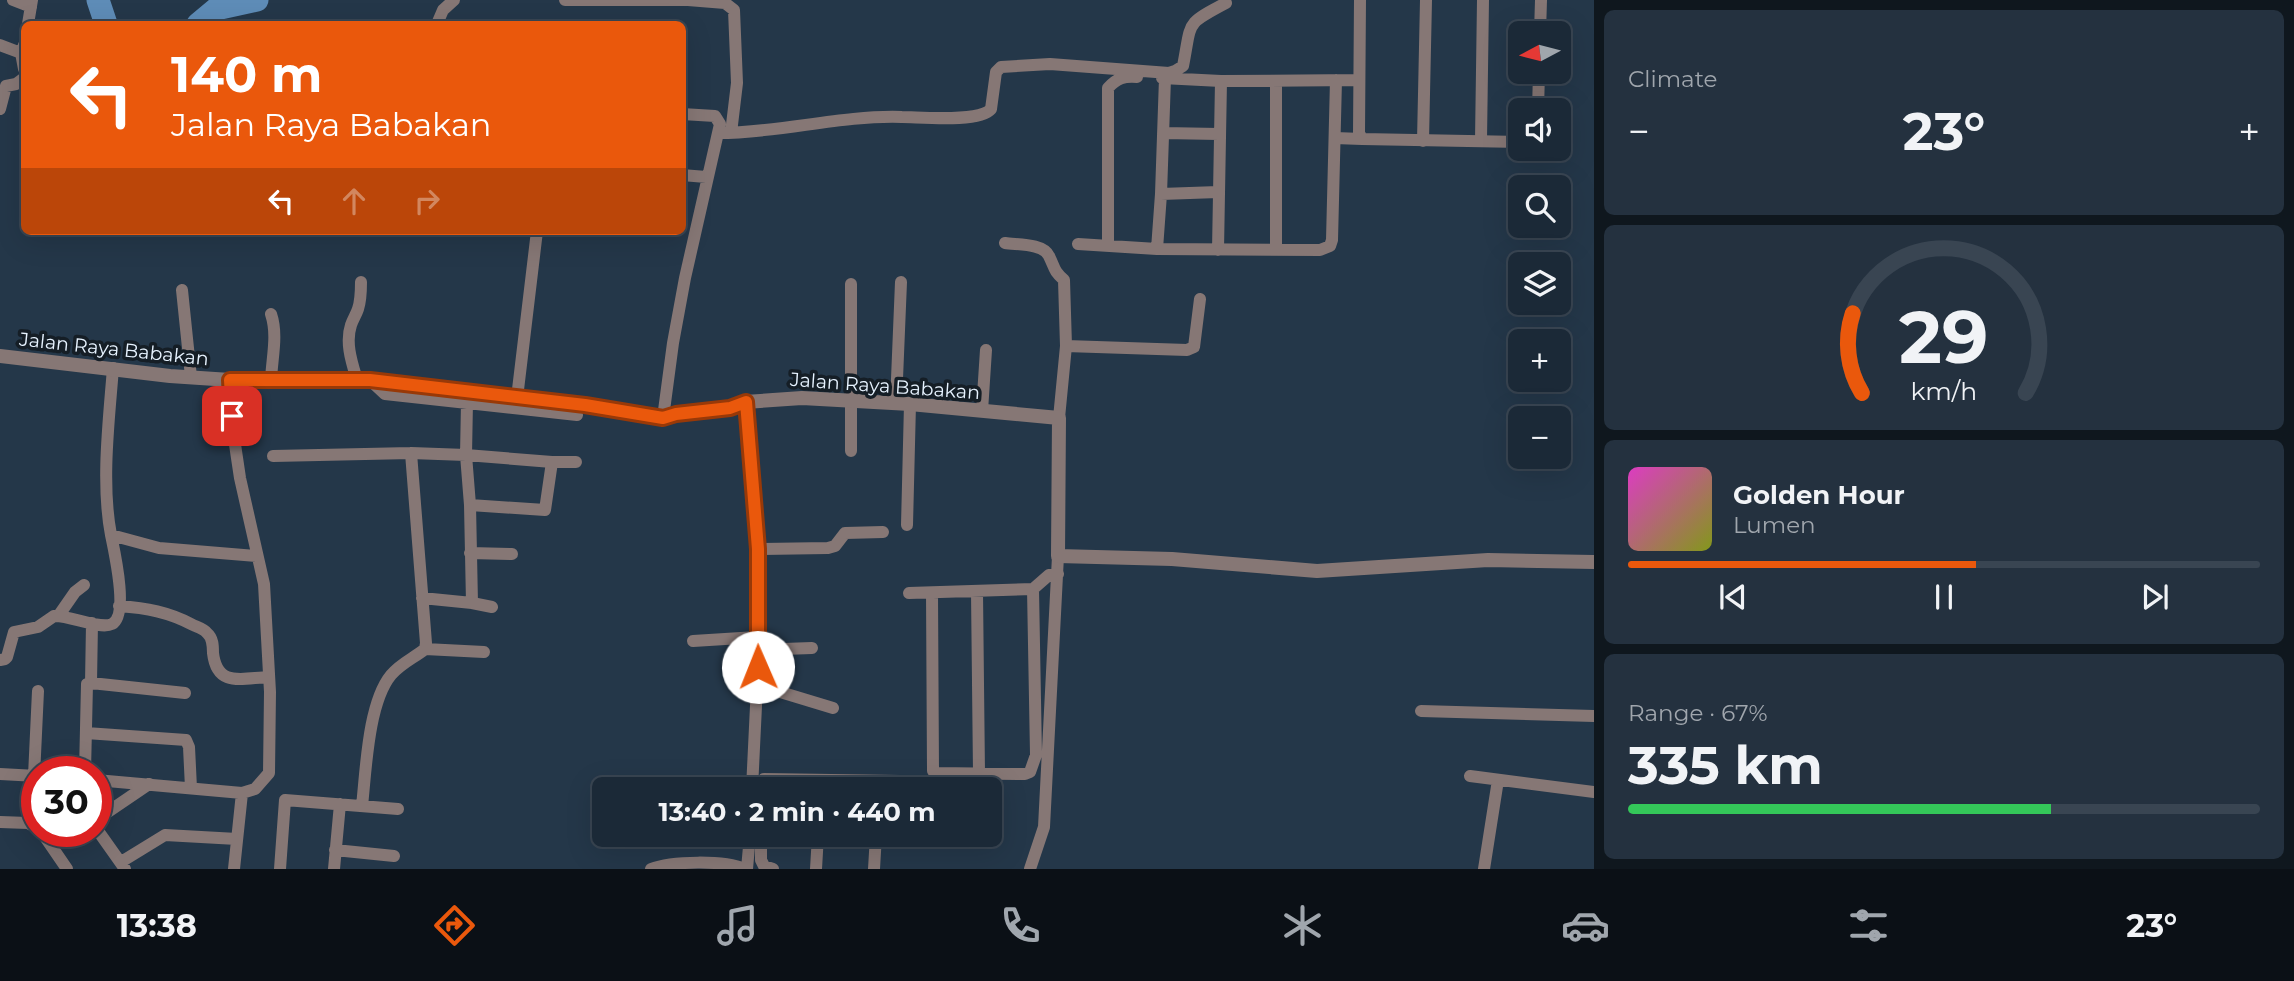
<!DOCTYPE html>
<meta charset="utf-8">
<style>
body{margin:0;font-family:Montserrat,sans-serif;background:#24313f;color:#f1f3f6;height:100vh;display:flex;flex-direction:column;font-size:26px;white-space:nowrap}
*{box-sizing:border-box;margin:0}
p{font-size:23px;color:#a0a6ad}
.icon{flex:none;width:38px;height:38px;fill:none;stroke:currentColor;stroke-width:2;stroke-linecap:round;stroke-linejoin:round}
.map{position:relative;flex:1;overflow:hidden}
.panel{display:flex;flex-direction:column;gap:10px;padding:10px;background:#0f171e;width:700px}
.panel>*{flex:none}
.guide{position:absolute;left:21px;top:21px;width:665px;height:214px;border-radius:10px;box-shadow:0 7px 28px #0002,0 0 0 2px #394552;background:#ea580c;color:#fff;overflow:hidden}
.needle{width:46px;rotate:263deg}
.controls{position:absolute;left:1508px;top:21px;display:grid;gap:14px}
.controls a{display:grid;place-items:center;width:63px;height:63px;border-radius:10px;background:#1b2937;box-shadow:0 7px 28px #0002,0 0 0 2px #394552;font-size:35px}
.speed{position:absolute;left:21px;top:756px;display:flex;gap:14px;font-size:35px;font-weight:700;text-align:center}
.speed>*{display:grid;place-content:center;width:91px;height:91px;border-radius:50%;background:#1b2937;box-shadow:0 7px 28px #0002,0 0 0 2px #394552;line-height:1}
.speed .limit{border:10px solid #d22;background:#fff;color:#111}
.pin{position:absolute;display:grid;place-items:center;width:60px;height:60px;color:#fff;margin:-30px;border-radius:14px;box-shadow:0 4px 10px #0006}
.me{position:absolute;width:77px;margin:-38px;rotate:359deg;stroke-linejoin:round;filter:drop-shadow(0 0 5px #0008)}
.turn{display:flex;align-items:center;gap:24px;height:147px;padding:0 35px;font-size:32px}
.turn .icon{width:91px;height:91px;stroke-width:2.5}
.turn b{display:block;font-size:49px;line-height:60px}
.lanes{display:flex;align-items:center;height:66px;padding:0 35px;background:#0003;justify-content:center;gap:35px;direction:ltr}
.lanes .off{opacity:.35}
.big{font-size:52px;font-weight:700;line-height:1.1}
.panel .widget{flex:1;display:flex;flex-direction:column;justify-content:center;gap:10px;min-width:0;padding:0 24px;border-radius:10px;background:#24313f}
.panel .dial{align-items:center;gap:0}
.dial svg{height:182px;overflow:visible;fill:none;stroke:#394552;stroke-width:7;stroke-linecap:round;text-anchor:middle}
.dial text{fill:#f1f3f6;stroke:none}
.song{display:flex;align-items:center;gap:21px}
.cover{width:84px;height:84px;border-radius:10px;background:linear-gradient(135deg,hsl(310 70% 55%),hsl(70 70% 35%))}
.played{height:7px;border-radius:4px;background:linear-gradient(90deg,#ea580c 55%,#394552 55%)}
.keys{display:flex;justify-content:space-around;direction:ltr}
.heat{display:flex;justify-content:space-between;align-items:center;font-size:38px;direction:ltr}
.charge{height:10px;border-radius:5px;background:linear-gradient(90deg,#34c759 67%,#394552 0)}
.trip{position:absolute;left:592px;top:777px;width:410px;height:70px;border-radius:10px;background:#1b2937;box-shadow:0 7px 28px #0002,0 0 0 2px #394552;font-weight:700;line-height:70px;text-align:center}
.tab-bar{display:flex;height:112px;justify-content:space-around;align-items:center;background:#0b1016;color:#a0a6ad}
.tab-bar .icon{width:49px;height:49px}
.tab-bar .on{color:#ea580c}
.tab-bar b{font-size:32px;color:#f1f3f6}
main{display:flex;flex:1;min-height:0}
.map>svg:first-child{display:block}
</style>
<main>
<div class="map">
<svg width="1594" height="869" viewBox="0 0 1594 869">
<rect width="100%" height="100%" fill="#243749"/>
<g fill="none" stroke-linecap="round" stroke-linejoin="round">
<path stroke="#5e8cb7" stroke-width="23" d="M98,0L106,24
M198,24L216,9L257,0"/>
<path stroke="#867775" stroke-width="12" d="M13,0L31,7
M565,0H688L725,3L734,10L737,83L731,133
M1360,0L1359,133L1362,139L1521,142
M28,24L32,0
M437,24L443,10L454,0
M1540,33L1541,0
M0,45L21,53L24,45
M21,53L24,69
M1162,78L1221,81L1358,80
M0,109L6,86L16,84L24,78
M1538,110L1539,72
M719,133C781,133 840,115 902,117C920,117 979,123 991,109L996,72L1001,67L1050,64L1169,73L1175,71L1183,66C1192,21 1184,25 1226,3
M1163,133L1219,134
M1335,138L1362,139
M1481,140L1483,0
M1423,141L1426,0
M682,175L706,177
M1161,194L1218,192
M1005,243C1017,245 1043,243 1049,256C1055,268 1053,270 1064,280L1066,346L1059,418
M1078,244L1157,249L1320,250L1330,246L1332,240L1336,80
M1108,246V88C1117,78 1124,76 1137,77
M1157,249L1161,194L1165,78
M1276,249V81
M1218,250L1221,81
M851,284V451
M182,290L191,377
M1066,346L1187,350L1194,347L1200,299
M271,380C272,357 278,335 271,314
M357,380C352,363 345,343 351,325C353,319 356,315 358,309C361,300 361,291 361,282
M370,380L385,394L577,415
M517,398L537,231
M467,402L466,455L470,505L472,603
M745,402L758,549L757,685L752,789
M896,403L901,282
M982,411L986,350
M663,418L673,343L685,278L720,124L715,116L682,114
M273,456L411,453
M552,462H576
M907,525L910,404
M111,535L159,548L257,556
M758,549L828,548L835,546L845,533L883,532
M470,553L512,554
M977,592L979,773
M909,593L1033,589L1049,575L1058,574
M932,593L933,771L935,773L1025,774L1030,772L1036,755L1033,589
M422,598L472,603L492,607
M119,606C146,608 169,612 193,625C197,627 204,629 207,633C213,638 213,646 213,653C217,688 242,678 269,677
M59,615L75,592L84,585
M693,641L757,637
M425,649L484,652
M758,650L812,648
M0,660L5,659L7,657L14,632L38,627L54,616C69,615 100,630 112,624C129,615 114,550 111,535C101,483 109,420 113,368
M91,683L92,623
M757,685L833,708
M1421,711L1594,716
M86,733L186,740L189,747L191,788
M85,772L87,684L91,683L185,693
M0,774L37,776
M34,776L38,691
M1470,776L1594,792
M96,780L242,793L255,789L269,773L270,692L264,584L240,478L233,431L230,380
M761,789L764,779L900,781
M362,806C366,770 368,703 391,675C401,663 414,658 425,649L426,643L411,453L466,455L552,462L545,510L470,505
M96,820L149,784
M0,822L28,823L37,828
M96,828L125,869
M41,831L67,869
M761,835V860L764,866L773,869
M335,850L394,856
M121,862L165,835L237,839
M234,869L242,793
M280,869L285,800L398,809
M334,869L340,804
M651,869C671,861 725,860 744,869
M747,869L750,835
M816,869L818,835
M874,869L876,835
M1030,869L1044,827L1058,556
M1484,869L1498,780"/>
<path stroke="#867775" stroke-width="14" d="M0,356L170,376L230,380H370L585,405L663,418L676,414L730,408L745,402L802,398L910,404L1059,418L1058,556L1172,559L1317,571L1488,560L1594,562"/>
</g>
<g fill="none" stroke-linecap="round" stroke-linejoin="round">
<g stroke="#983908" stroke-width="18">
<path id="route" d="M232,416L230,380H370L585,405L663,418L676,414L730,408L746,402L758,549V667"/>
</g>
<use href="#route" stroke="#ea580c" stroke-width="12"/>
</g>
<g text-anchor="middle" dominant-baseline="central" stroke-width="7" stroke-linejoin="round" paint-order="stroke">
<g font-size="19" fill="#e7f3ff" stroke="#151e26">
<text transform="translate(114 349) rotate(6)">Jalan Raya Babakan</text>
<text transform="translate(885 386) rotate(4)">Jalan Raya Babakan</text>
</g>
</g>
</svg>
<div class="controls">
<a><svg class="needle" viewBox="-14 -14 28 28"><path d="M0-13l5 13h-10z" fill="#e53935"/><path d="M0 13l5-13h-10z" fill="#a0a6ad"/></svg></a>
<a><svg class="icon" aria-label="sound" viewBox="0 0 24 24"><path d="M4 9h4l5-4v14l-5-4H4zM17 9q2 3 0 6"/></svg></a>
<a><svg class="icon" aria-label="search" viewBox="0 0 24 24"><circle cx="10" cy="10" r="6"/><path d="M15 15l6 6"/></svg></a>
<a><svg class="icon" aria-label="layers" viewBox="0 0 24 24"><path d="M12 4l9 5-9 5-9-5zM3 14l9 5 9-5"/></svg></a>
<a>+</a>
<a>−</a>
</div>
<div class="speed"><div class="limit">30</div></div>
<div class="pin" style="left:232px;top:416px;background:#d93025"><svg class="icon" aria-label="arrive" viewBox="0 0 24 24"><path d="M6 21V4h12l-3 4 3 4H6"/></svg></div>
<svg class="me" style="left:758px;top:667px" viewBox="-20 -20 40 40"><circle r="19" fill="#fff"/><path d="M0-13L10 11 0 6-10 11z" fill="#ea580c"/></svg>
<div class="trip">13:40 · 2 min · 440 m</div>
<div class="guide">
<div class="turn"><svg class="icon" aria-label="left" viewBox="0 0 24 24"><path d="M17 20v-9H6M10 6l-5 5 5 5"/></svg><div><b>140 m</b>Jalan Raya Babakan</div></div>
<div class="lanes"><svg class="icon" aria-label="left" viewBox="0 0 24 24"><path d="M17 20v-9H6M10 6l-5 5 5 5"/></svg><svg class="icon off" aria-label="ahead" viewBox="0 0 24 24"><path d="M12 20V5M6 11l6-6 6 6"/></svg><svg class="icon off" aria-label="right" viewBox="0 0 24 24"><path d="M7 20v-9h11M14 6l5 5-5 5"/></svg></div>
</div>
</div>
<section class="panel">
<div class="widget"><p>Climate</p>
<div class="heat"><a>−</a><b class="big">23°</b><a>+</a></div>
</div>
<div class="widget dial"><svg viewBox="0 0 100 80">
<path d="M14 69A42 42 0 1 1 86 69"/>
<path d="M14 69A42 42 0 0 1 10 34" stroke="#ea580c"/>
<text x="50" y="56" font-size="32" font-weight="700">29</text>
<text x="50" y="72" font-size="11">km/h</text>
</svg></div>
<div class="widget">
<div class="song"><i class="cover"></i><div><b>Golden Hour</b><p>Lumen</p></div></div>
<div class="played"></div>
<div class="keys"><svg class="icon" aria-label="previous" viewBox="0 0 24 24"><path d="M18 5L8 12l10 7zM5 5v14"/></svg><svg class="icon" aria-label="pause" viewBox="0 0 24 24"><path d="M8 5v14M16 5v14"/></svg><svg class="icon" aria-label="next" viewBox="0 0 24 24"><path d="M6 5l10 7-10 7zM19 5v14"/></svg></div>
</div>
<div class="widget"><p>Range · 67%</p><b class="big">335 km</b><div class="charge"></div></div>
</section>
</main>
<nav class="tab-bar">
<b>13:38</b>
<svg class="icon on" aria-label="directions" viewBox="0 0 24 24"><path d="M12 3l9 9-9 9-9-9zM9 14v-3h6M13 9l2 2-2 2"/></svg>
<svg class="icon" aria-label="music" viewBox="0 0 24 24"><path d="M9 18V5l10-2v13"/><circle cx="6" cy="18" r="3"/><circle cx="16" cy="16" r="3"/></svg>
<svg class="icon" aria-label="phone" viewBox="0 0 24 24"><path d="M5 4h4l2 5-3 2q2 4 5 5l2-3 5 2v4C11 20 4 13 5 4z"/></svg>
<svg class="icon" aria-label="climate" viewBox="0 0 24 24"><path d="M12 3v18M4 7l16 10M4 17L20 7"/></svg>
<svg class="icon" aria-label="car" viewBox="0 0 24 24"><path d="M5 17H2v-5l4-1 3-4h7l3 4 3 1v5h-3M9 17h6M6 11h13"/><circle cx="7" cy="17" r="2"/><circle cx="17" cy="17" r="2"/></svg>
<svg class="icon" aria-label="filters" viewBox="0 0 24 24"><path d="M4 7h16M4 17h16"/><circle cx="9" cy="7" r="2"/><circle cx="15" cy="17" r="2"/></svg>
<b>23°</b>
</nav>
